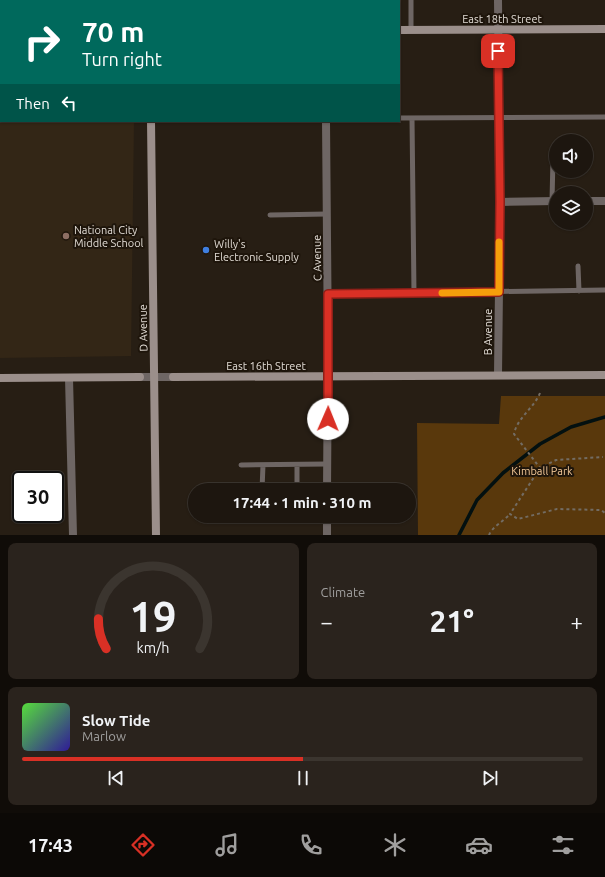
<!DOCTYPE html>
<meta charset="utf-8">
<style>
body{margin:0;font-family:Ubuntu,sans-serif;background:#2a231d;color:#f1f3f6;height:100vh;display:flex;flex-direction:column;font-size:15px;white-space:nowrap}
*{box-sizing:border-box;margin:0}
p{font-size:13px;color:#a09f9e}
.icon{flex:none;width:22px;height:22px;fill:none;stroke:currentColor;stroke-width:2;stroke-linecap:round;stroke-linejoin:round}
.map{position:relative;height:535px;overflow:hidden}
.sheet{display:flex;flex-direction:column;gap:8px;padding:8px;background:#100c08;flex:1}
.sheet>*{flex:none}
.hud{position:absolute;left:0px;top:0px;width:400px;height:122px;box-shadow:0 1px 3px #0004,0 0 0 1px #3b352f;background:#00695c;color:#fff;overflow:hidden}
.controls{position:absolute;left:549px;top:134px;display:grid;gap:8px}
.controls a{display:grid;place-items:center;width:44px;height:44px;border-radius:50%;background:#1d160f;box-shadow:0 1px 3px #0004,0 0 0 1px #3b352f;font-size:20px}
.speed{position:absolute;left:12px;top:471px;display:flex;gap:8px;font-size:20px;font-weight:700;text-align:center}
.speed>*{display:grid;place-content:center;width:52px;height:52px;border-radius:50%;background:#1d160f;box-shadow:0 1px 3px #0004,0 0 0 1px #3b352f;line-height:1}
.speed .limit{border:2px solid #111;border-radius:6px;background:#fff;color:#111}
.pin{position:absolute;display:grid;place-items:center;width:34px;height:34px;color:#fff;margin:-17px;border-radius:8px;box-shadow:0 2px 6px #0006}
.me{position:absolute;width:44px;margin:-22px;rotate:1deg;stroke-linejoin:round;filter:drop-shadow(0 0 3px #0008)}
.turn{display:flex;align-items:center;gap:14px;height:84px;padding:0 16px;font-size:18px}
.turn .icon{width:52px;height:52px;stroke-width:2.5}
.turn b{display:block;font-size:28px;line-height:34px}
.then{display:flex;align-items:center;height:38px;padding:0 16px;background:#0003;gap:8px;font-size:15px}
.big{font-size:30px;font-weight:700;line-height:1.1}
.sheet .widget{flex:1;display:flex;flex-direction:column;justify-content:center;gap:6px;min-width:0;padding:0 14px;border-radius:8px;background:#2a231d}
.sheet .dial{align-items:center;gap:0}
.dial svg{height:104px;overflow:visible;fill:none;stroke:#3b352f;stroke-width:7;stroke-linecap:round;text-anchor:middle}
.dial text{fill:#f1f3f6;stroke:none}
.song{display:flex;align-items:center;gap:12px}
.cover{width:48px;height:48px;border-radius:6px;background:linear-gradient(135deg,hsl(110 70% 55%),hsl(250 70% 35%))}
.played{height:4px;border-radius:2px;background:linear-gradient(90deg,#d93025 50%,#3b352f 50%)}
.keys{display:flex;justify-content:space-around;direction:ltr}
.heat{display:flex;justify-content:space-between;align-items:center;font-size:22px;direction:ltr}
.sheet .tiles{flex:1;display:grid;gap:8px;grid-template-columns:1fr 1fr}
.widget:last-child{grid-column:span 2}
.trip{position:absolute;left:188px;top:483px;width:228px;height:40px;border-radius:20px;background:#1d160f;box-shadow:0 1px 3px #0004,0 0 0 1px #3b352f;font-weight:700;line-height:40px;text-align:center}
.tab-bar{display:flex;height:64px;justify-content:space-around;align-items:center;background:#0c0906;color:#a09f9e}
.tab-bar .icon{width:28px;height:28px}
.tab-bar .active{color:#d93025}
.tab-bar b{font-size:18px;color:#f1f3f6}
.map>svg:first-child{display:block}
</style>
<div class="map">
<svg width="605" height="535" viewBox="0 0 605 535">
<rect width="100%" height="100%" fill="#271e14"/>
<path fill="#332616" d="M0,54L1,121H134L131,356L0,358Z"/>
<path fill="#59380c" d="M501,396H605V535H418L417,423L499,424Z"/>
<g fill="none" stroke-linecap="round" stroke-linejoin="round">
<path stroke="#031010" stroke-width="3.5" d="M459,535L477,500L503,473L540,444L571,427L605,417"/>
<path stroke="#736c63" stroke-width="2" stroke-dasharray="3 3" stroke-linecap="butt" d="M540,393C534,408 517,418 514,434L540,468L556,460L603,457
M540,468L510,514L518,519L557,509L601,510L605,513
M489,535C492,527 504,521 510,514"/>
<path stroke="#6e6664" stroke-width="5" d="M68,0V1
M362,0V1
M240,1V0
M411,30V0
M0,68H1
M399,118L605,117
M412,118L414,293
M552,201L553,158
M270,215L327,214
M578,266L579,291
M328,294L605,290
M241,465L327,464
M297,465V490
M262,490L263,465"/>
<path stroke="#6e6664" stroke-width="8" d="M325,0V1
M498,0L500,202L498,375
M326,121L328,353L327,490
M586,201H605
M500,202L556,201
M140,377H173
M69,378L73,535
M327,516V535"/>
<path stroke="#9b8f8b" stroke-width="8" d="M151,0V1
M399,30L605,29
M0,33H1
M151,121L156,535
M173,377L605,375
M0,378L140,377"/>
</g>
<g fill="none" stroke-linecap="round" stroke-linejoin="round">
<g stroke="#8d1f18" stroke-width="10">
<path id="route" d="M328,419V294L499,292L500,202L498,51"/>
</g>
<use href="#route" stroke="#d93025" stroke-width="7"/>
<path stroke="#f59e0b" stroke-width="7" d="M442,293L499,292V242"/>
</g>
<circle fill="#8d6e63" stroke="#1e150b" stroke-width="1.5" cx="66" cy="236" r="4"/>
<circle fill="#3f7fe0" stroke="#1e150b" stroke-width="1.5" cx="206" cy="250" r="4"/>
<g text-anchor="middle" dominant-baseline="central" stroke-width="4" stroke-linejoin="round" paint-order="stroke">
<g font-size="11" fill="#e1dbd4" stroke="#1e150b">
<text x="502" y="19">East 18th Street</text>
<text transform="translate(317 258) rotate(-91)">C Avenue</text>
<text transform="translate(143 328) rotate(-91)">D Avenue</text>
<text transform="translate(488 332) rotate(-90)">B Avenue</text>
<text x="266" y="366">East 16th Street</text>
</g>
<g font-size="11" fill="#e1dbd4" stroke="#1e150b" text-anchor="start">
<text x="74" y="230">National City<tspan x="74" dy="13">Middle School</tspan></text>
<text x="214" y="244">Willy's<tspan x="214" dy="13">Electronic Supply</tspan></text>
</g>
<g font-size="11" fill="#f4c999" stroke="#1e150b">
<text x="542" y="471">Kimball Park</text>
</g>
</g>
</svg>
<div class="controls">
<a><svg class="icon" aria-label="sound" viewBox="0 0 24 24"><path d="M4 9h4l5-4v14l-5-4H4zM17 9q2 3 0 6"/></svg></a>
<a><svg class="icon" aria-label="layers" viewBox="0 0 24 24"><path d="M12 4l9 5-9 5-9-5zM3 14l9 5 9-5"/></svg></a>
</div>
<div class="speed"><div class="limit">30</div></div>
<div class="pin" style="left:498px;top:51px;background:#d93025"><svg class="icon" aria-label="arrive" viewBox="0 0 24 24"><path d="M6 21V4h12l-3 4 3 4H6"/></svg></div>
<svg class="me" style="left:328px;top:419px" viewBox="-20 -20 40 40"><circle r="19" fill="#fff"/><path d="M0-13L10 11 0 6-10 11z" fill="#d93025"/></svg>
<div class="trip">17:44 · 1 min · 310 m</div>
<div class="hud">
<div class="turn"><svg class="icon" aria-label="right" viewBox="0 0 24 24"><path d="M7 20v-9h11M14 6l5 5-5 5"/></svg><div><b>70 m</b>Turn right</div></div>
<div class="then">Then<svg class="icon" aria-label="left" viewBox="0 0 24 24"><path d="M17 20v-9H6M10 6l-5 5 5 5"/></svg></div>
</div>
</div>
<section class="sheet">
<div class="tiles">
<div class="widget dial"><svg viewBox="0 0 100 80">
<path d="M14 69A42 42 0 1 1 86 69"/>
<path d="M14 69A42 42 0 0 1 8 46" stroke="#d93025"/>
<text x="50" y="56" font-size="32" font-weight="700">19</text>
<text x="50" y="72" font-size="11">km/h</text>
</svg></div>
<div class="widget"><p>Climate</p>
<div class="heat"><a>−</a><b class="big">21°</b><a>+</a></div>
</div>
<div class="widget">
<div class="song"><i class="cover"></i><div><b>Slow Tide</b><p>Marlow</p></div></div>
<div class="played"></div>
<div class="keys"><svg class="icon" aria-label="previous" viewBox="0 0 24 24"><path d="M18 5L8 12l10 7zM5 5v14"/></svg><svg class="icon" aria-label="pause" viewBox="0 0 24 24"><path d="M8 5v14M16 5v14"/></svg><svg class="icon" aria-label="next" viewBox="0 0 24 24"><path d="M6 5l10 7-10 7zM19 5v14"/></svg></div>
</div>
</div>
</section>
<nav class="tab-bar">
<b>17:43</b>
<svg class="icon active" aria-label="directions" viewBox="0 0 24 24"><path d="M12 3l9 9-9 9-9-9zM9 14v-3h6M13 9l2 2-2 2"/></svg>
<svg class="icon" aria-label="music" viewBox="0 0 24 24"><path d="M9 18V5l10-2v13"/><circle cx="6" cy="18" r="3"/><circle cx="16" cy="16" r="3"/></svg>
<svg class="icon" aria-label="phone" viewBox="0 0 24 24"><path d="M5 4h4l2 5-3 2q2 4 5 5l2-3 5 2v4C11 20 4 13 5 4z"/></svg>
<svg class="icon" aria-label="climate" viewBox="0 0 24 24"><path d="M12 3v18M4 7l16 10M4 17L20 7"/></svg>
<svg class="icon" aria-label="car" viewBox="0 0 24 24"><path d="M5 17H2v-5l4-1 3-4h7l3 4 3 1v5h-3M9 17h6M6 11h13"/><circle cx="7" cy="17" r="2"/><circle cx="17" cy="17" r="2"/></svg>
<svg class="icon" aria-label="filters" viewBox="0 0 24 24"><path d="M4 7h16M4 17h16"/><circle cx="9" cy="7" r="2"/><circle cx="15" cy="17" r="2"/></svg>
</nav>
